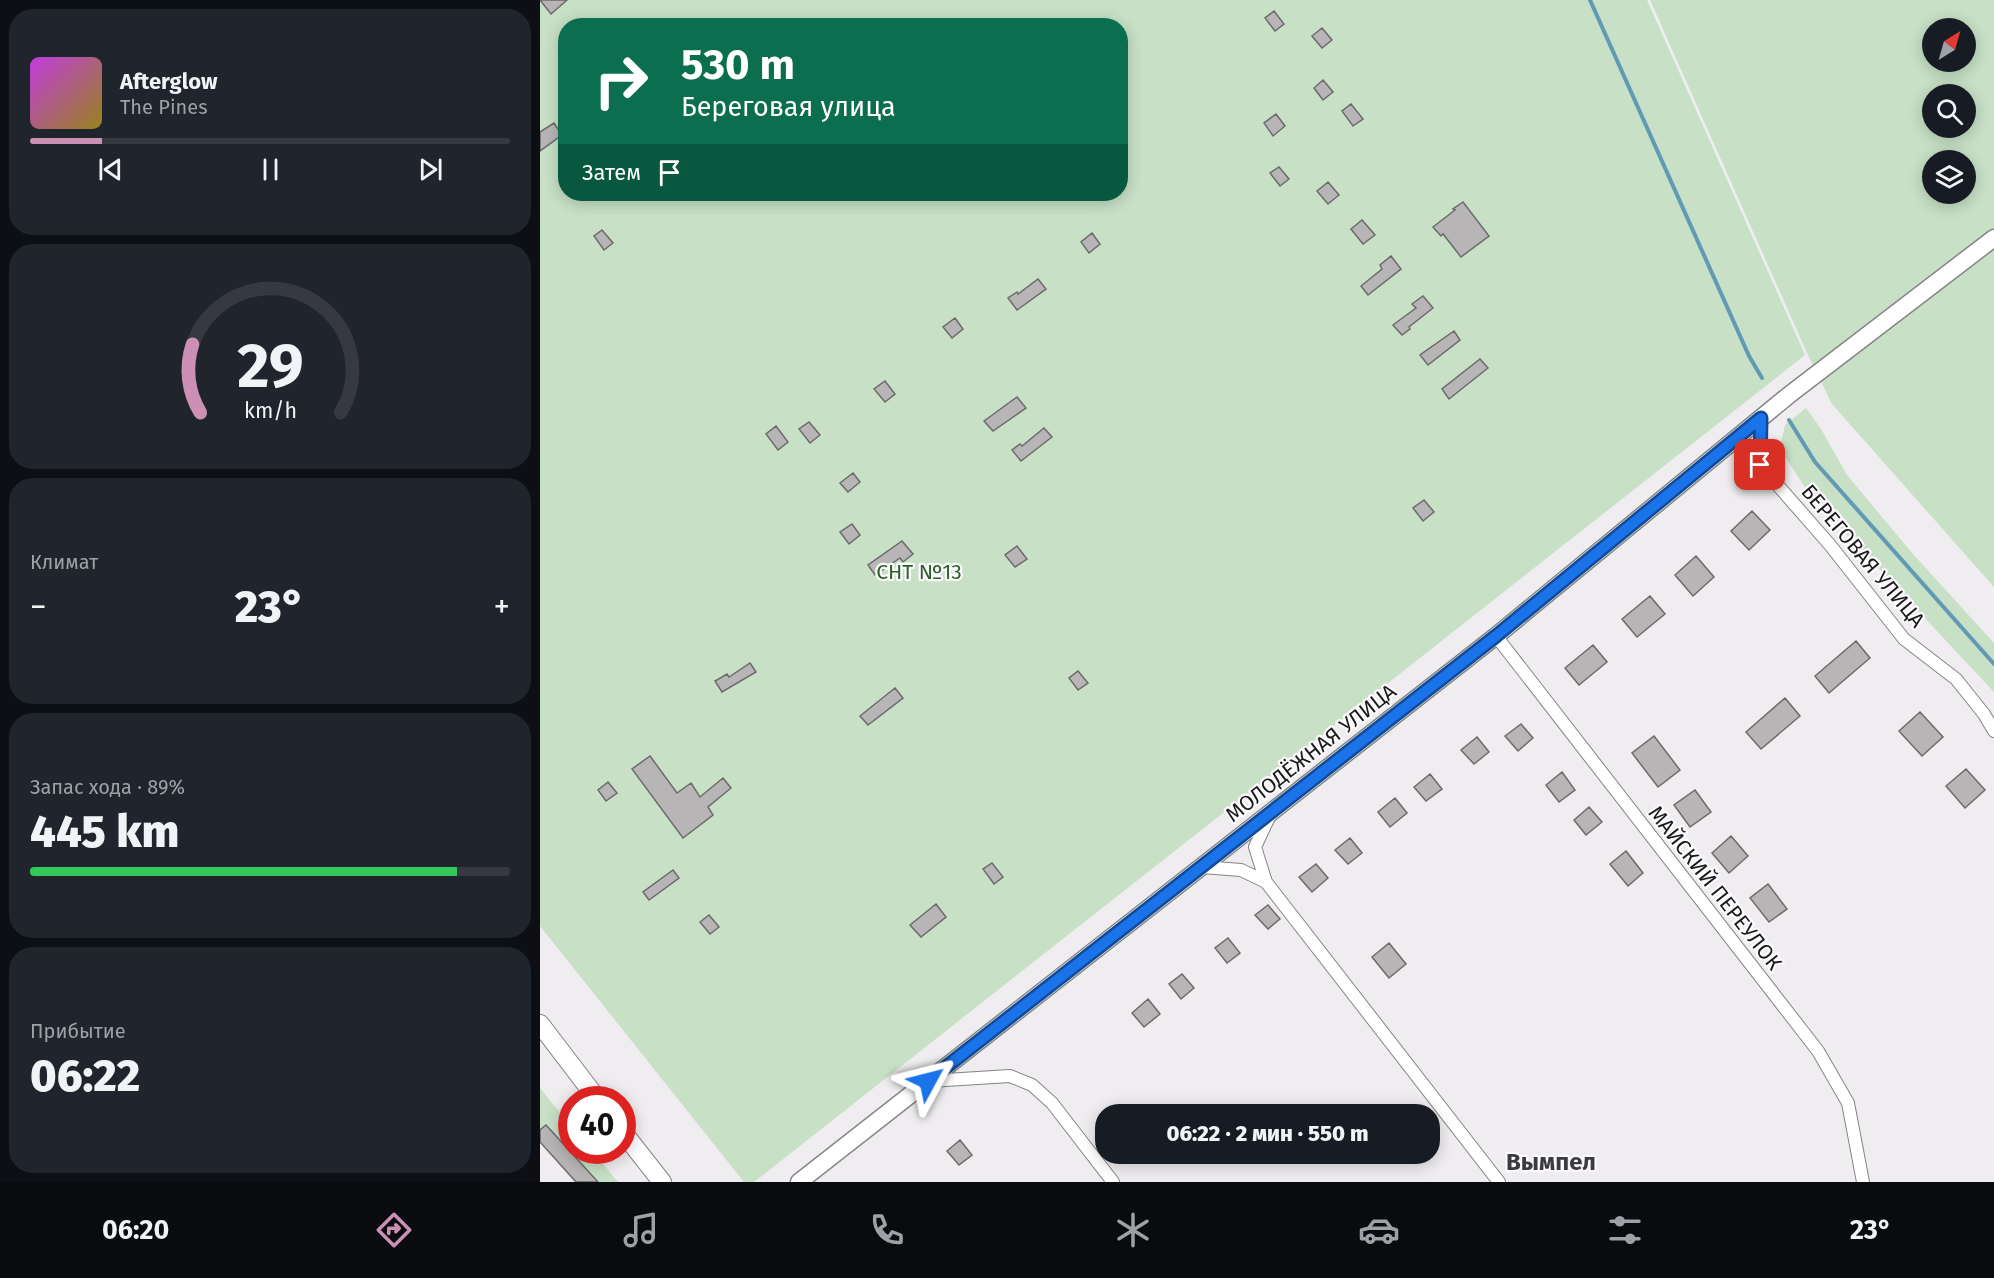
<!DOCTYPE html>
<html lang="ru">
<meta charset="utf-8">
<style>
body{margin:0;font-family:"Fira Sans",sans-serif;background:#20242c;color:#f1f3f6;height:100vh;display:flex;flex-direction:column;font-size:22px;white-space:nowrap}
*{box-sizing:border-box;margin:0}
p{font-size:20px;color:#9ea1a6}
.icon{flex:none;width:33px;height:33px;fill:none;stroke:currentColor;stroke-width:2;stroke-linecap:round;stroke-linejoin:round}
.map{position:relative;flex:1;overflow:hidden}
.details{display:flex;flex-direction:column;gap:9px;padding:9px;background:#0d0f14;width:540px}
.details>*{flex:none}
.top-card{position:absolute;left:18px;top:18px;width:570px;height:183px;border-radius:24px;box-shadow:0 3px 15px #0003;background:#0b6e4f;color:#fff;overflow:hidden}
.needle{width:39px;rotate:37deg}
.tools{position:absolute;left:1382px;top:18px;display:grid;gap:12px}
.tools a{display:grid;place-items:center;width:54px;height:54px;border-radius:50%;background:#171b24;box-shadow:0 3px 15px #0003;font-size:30px}
.speed{position:absolute;left:18px;top:1086px;display:flex;gap:12px;font-size:30px;font-weight:700;text-align:center}
.speed>*{display:grid;place-content:center;width:78px;height:78px;border-radius:50%;background:#171b24;box-shadow:0 3px 15px #0003;line-height:1}
.speed .limit{border:9px solid #d22;background:#fff;color:#111}
.pin{position:absolute;display:grid;place-items:center;width:51px;height:51px;color:#fff;margin:-26px;border-radius:12px;box-shadow:0 3px 9px #0006}
.me{position:absolute;width:66px;margin:-33px;rotate:52deg;stroke-linejoin:round;filter:drop-shadow(0 0 4px #0008)}
.turn{display:flex;align-items:center;gap:21px;height:126px;padding:0 24px;font-size:27px}
.turn .icon{width:78px;height:78px;stroke-width:2.5}
.turn b{display:block;font-size:42px;line-height:51px}
.then{display:flex;align-items:center;height:57px;padding:0 24px;background:#0003;gap:12px;font-size:22px}
.big{font-size:45px;font-weight:800;line-height:1.1}
.details .tile{flex:1;display:flex;flex-direction:column;justify-content:center;gap:9px;min-width:0;padding:0 21px;border-radius:24px;background:#20242c}
.details .dial{align-items:center;gap:0}
.dial svg{height:156px;overflow:visible;fill:none;stroke:#363941;stroke-width:7;stroke-linecap:round;text-anchor:middle}
.dial text{fill:#f1f3f6;stroke:none}
.song{display:flex;align-items:center;gap:18px}
.cover{width:72px;height:72px;border-radius:9px;background:linear-gradient(135deg,hsl(290 70% 55%),hsl(50 70% 35%))}
.played{height:6px;border-radius:3px;background:linear-gradient(90deg,#cd90b5 15%,#363941 15%)}
.keys{display:flex;justify-content:space-around;direction:ltr}
.heat{display:flex;justify-content:space-between;align-items:center;font-size:33px;direction:ltr}
.charge{height:9px;border-radius:4px;background:linear-gradient(90deg,#34c759 89%,#363941 0)}
.trip{position:absolute;left:555px;top:1104px;width:345px;height:60px;border-radius:24px;background:#171b24;box-shadow:0 3px 15px #0003;font-weight:800;line-height:60px;text-align:center}
.tab-bar{display:flex;height:96px;justify-content:space-around;align-items:center;background:#090b0e;color:#9ea1a6}
.tab-bar .icon{width:42px;height:42px}
.tab-bar .active{color:#cd90b5}
.tab-bar b{font-size:27px;color:#f1f3f6}
main{display:flex;flex:1;min-height:0}
.map>svg:first-child{display:block}
</style>
<main>
<section class="details">
<div class="tile">
<div class="song"><i class="cover"></i><div><b>Afterglow</b><p>The Pines</p></div></div>
<div class="played"></div>
<div class="keys"><svg class="icon" aria-label="previous" viewBox="0 0 24 24"><path d="M18 5L8 12l10 7zM5 5v14"/></svg><svg class="icon" aria-label="pause" viewBox="0 0 24 24"><path d="M8 5v14M16 5v14"/></svg><svg class="icon" aria-label="next" viewBox="0 0 24 24"><path d="M6 5l10 7-10 7zM19 5v14"/></svg></div>
</div>
<div class="tile dial"><svg viewBox="0 0 100 80">
<path d="M14 69A42 42 0 1 1 86 69"/>
<path d="M14 69A42 42 0 0 1 10 34" stroke="#cd90b5"/>
<text x="50" y="56" font-size="32" font-weight="700">29</text>
<text x="50" y="72" font-size="11">km/h</text>
</svg></div>
<div class="tile"><p>Климат</p>
<div class="heat"><a>−</a><b class="big">23°</b><a>+</a></div>
</div>
<div class="tile"><p>Запас хода · 89%</p><b class="big">445 km</b><div class="charge"></div></div>
<div class="tile"><p>Прибытие</p><b class="big">06:22</b></div>
</section>
<div class="map">
<svg width="1454" height="1182" viewBox="0 0 1454 1182">
<rect width="100%" height="100%" fill="#efedef"/>
<path fill="#c7e0c6" fill-rule="evenodd" d="M0,0H1107L1265,355L214,1182H204L0,926ZM26,26H580V194H26Z
M1110,0H1454V587L1292,404L1268,355ZM1392,28H1425V62H1392ZM1392,94H1425V128H1392ZM1392,160H1425V194H1392Z
M1266,408L1281,429L1307,475L1372,553L1454,643V692L1270,495L1240,449L1245,425Z
M0,1088L31,1126L32,1150L52,1151L78,1182H55L6,1125L0,1130Z"/>
<g fill="none" stroke-linecap="round" stroke-linejoin="round">
<path stroke="#629ab4" stroke-width="4" d="M1050,0L1209,356L1222,378
M1249,420L1275,462L1454,664"/>
</g>
<path fill="#b8b5b6" stroke="#6d6a6c" stroke-width="1.5" d="M0,0H27L11,14Z
M734,11L744,24L735,31L725,18Z
M782,28L792,40L782,48L772,36Z
M783,80L793,92L783,100L774,88Z
M811,104L823,119L813,126L802,111Z
M736,114L745,126L733,136L724,123Z
M14,123L22,135L0,151V132Z
M739,167L749,179L740,186L730,173Z
M788,182L799,195L788,204L777,191Z
M923,202L949,236L921,257L903,234L901,236L893,227L915,210L913,209Z
M822,220L835,235L823,244L811,229Z
M62,230L73,243L64,250L54,236Z
M552,233L560,244L549,253L541,242Z
M851,256L861,269L828,295L821,286L842,269L840,265Z
M498,279L506,289L477,310L468,298L477,292L478,294Z
M883,296L893,308L869,327L870,329L862,335L853,325L876,308L872,304Z
M415,318L423,329L412,338L403,327Z
M914,331L920,340L888,365L880,355Z
M940,359L948,368L909,399L902,389Z
M345,381L355,394L345,402L334,389Z
M477,397L486,408L453,431L444,421Z
M269,422L280,435L270,443L259,429Z
M236,426L248,442L238,450L226,434Z
M504,428L512,437L481,461L472,450L480,444L482,446Z
M313,473L320,482L308,492L300,483Z
M884,500L894,512L883,521L873,508Z
M1212,511L1230,530L1209,550L1191,531Z
M312,524L320,535L309,544L300,532Z
M362,541L373,554L363,562L360,558L335,575L328,565Z
M477,546L487,559L475,567L465,555Z
M1156,556L1174,577L1153,596L1135,575Z
M1110,596L1125,614L1097,637L1082,619Z
M1316,641L1330,658L1289,693L1275,676Z
M1053,645L1067,662L1039,685L1025,668Z
M210,663L216,672L182,692L175,681L187,674L189,677Z
M538,671L548,683L538,690L529,678Z
M355,688L363,698L328,725L320,716Z
M1245,698L1260,716L1221,749L1206,732Z
M1380,712L1403,737L1382,756L1359,731Z
M981,724L993,738L978,751L965,736Z
M1114,736L1140,770L1118,787L1092,753Z
M937,737L949,752L934,764L921,750Z
M110,756L137,793L151,783L160,797L183,778L191,788L168,807L173,815L143,838L92,769Z
M1426,769L1445,790L1425,808L1406,786Z
M1022,772L1035,790L1019,802L1006,785Z
M890,774L902,789L886,801L874,787Z
M68,782L77,793L66,801L58,790Z
M1155,790L1171,812L1150,827L1134,805Z
M855,798L867,813L850,827L838,812Z
M1049,807L1062,822L1046,835L1034,820Z
M1191,836L1208,856L1189,873L1172,853Z
M810,838L822,853L808,864L795,850Z
M1086,851L1103,873L1088,886L1070,864Z
M452,863L463,877L454,884L443,869Z
M776,864L788,878L772,892L759,877Z
M133,870L139,878L109,900L103,892Z
M1228,884L1247,909L1229,922L1210,898Z
M396,904L406,917L381,937L370,925Z
M728,905L740,919L728,929L715,915Z
M169,915L179,927L170,934L160,922Z
M688,938L700,953L687,963L675,948Z
M849,943L866,964L849,978L832,957Z
M642,974L654,988L641,999L629,984Z
M608,999L620,1014L604,1027L592,1013Z
M6,1125L58,1182H36L0,1142V1130Z
M420,1140L432,1155L419,1165L407,1151Z"/>
<g fill="none" stroke-linecap="round" stroke-linejoin="round">
<g stroke="#868486" stroke-width="14">
<path id="minor" d="M1221,418L1220,465L1290,545L1364,639L1416,679L1444,714L1454,731
M956,636L1278,1051L1308,1103L1323,1182
M731,813L715,847L726,882L959,1182
M662,867L701,870L726,882
M389,1081L470,1076L492,1085L512,1103L573,1182"/>
</g>
<g stroke="#868486" stroke-width="19">
<path id="tertiary" d="M259,1182L956,636L1249,395L1454,238"/>
</g>
<g stroke="#868486" stroke-width="20">
<path id="secondary" d="M0,1024L58,1100
M82,1131L122,1182"/>
</g>
<use href="#minor" stroke="#fff" stroke-width="12"/>
<use href="#tertiary" stroke="#fff" stroke-width="16"/>
<use href="#secondary" stroke="#fff" stroke-width="18"/>
</g>
<g fill="none" stroke-linecap="round" stroke-linejoin="round">
<g stroke="#114b97" stroke-width="15">
<path id="route" d="M388,1081L956,636L1221,418L1220,465"/>
</g>
<use href="#route" stroke="#1a73e8" stroke-width="10"/>
</g>
<g text-anchor="middle" dominant-baseline="central" stroke-width="4.5" stroke-linejoin="round" paint-order="stroke">
<g font-size="21" fill="#1a191a" stroke="#fcfafd">
<text transform="translate(1323 556) rotate(50)">БЕРЕГОВАЯ УЛИЦА</text>
<text transform="translate(771 753) rotate(-38)">МОЛОДЁЖНАЯ УЛИЦА</text>
<text transform="translate(1175 888) rotate(52)">МАЙСКИЙ ПЕРЕУЛОК</text>
</g>
<g font-size="21" fill="#2c612b" stroke="#fcfafd">
<text x="379" y="572">СНТ №13</text>
</g>
<g font-size="24" font-weight="bold" fill="#3b3a3c" stroke="#fcfafd">
<text x="1011" y="1162">Вымпел</text>
</g>
</g>
</svg>
<div class="tools">
<a><svg class="needle" viewBox="-14 -14 28 28"><path d="M0-13l5 13h-10z" fill="#e53935"/><path d="M0 13l5-13h-10z" fill="#9ea1a6"/></svg></a>
<a><svg class="icon" aria-label="search" viewBox="0 0 24 24"><circle cx="10" cy="10" r="6"/><path d="M15 15l6 6"/></svg></a>
<a><svg class="icon" aria-label="layers" viewBox="0 0 24 24"><path d="M12 4l9 5-9 5-9-5zM3 14l9 5 9-5"/></svg></a>
</div>
<div class="speed"><div class="limit">40</div></div>
<div class="pin" style="left:1220px;top:465px;background:#d93025"><svg class="icon" aria-label="arrive" viewBox="0 0 24 24"><path d="M6 21V4h12l-3 4 3 4H6"/></svg></div>
<svg class="me" style="left:388px;top:1081px" viewBox="-20 -20 40 40"><path d="M0-17L14 15 0 8-14 15z" fill="#1a73e8" stroke="#fff" stroke-width="4"/></svg>
<div class="trip">06:22 · 2 мин · 550 m</div>
<div class="top-card">
<div class="turn"><svg class="icon" aria-label="right" viewBox="0 0 24 24"><path d="M7 20v-9h11M14 6l5 5-5 5"/></svg><div><b>530 m</b>Береговая улица</div></div>
<div class="then">Затем<svg class="icon" aria-label="arrive" viewBox="0 0 24 24"><path d="M6 21V4h12l-3 4 3 4H6"/></svg></div>
</div>
</div>
</main>
<nav class="tab-bar">
<b>06:20</b>
<svg class="icon active" aria-label="directions" viewBox="0 0 24 24"><path d="M12 3l9 9-9 9-9-9zM9 14v-3h6M13 9l2 2-2 2"/></svg>
<svg class="icon" aria-label="music" viewBox="0 0 24 24"><path d="M9 18V5l10-2v13"/><circle cx="6" cy="18" r="3"/><circle cx="16" cy="16" r="3"/></svg>
<svg class="icon" aria-label="phone" viewBox="0 0 24 24"><path d="M5 4h4l2 5-3 2q2 4 5 5l2-3 5 2v4C11 20 4 13 5 4z"/></svg>
<svg class="icon" aria-label="climate" viewBox="0 0 24 24"><path d="M12 3v18M4 7l16 10M4 17L20 7"/></svg>
<svg class="icon" aria-label="car" viewBox="0 0 24 24"><path d="M5 17H2v-5l4-1 3-4h7l3 4 3 1v5h-3M9 17h6M6 11h13"/><circle cx="7" cy="17" r="2"/><circle cx="17" cy="17" r="2"/></svg>
<svg class="icon" aria-label="filters" viewBox="0 0 24 24"><path d="M4 7h16M4 17h16"/><circle cx="9" cy="7" r="2"/><circle cx="15" cy="17" r="2"/></svg>
<b>23°</b>
</nav>
